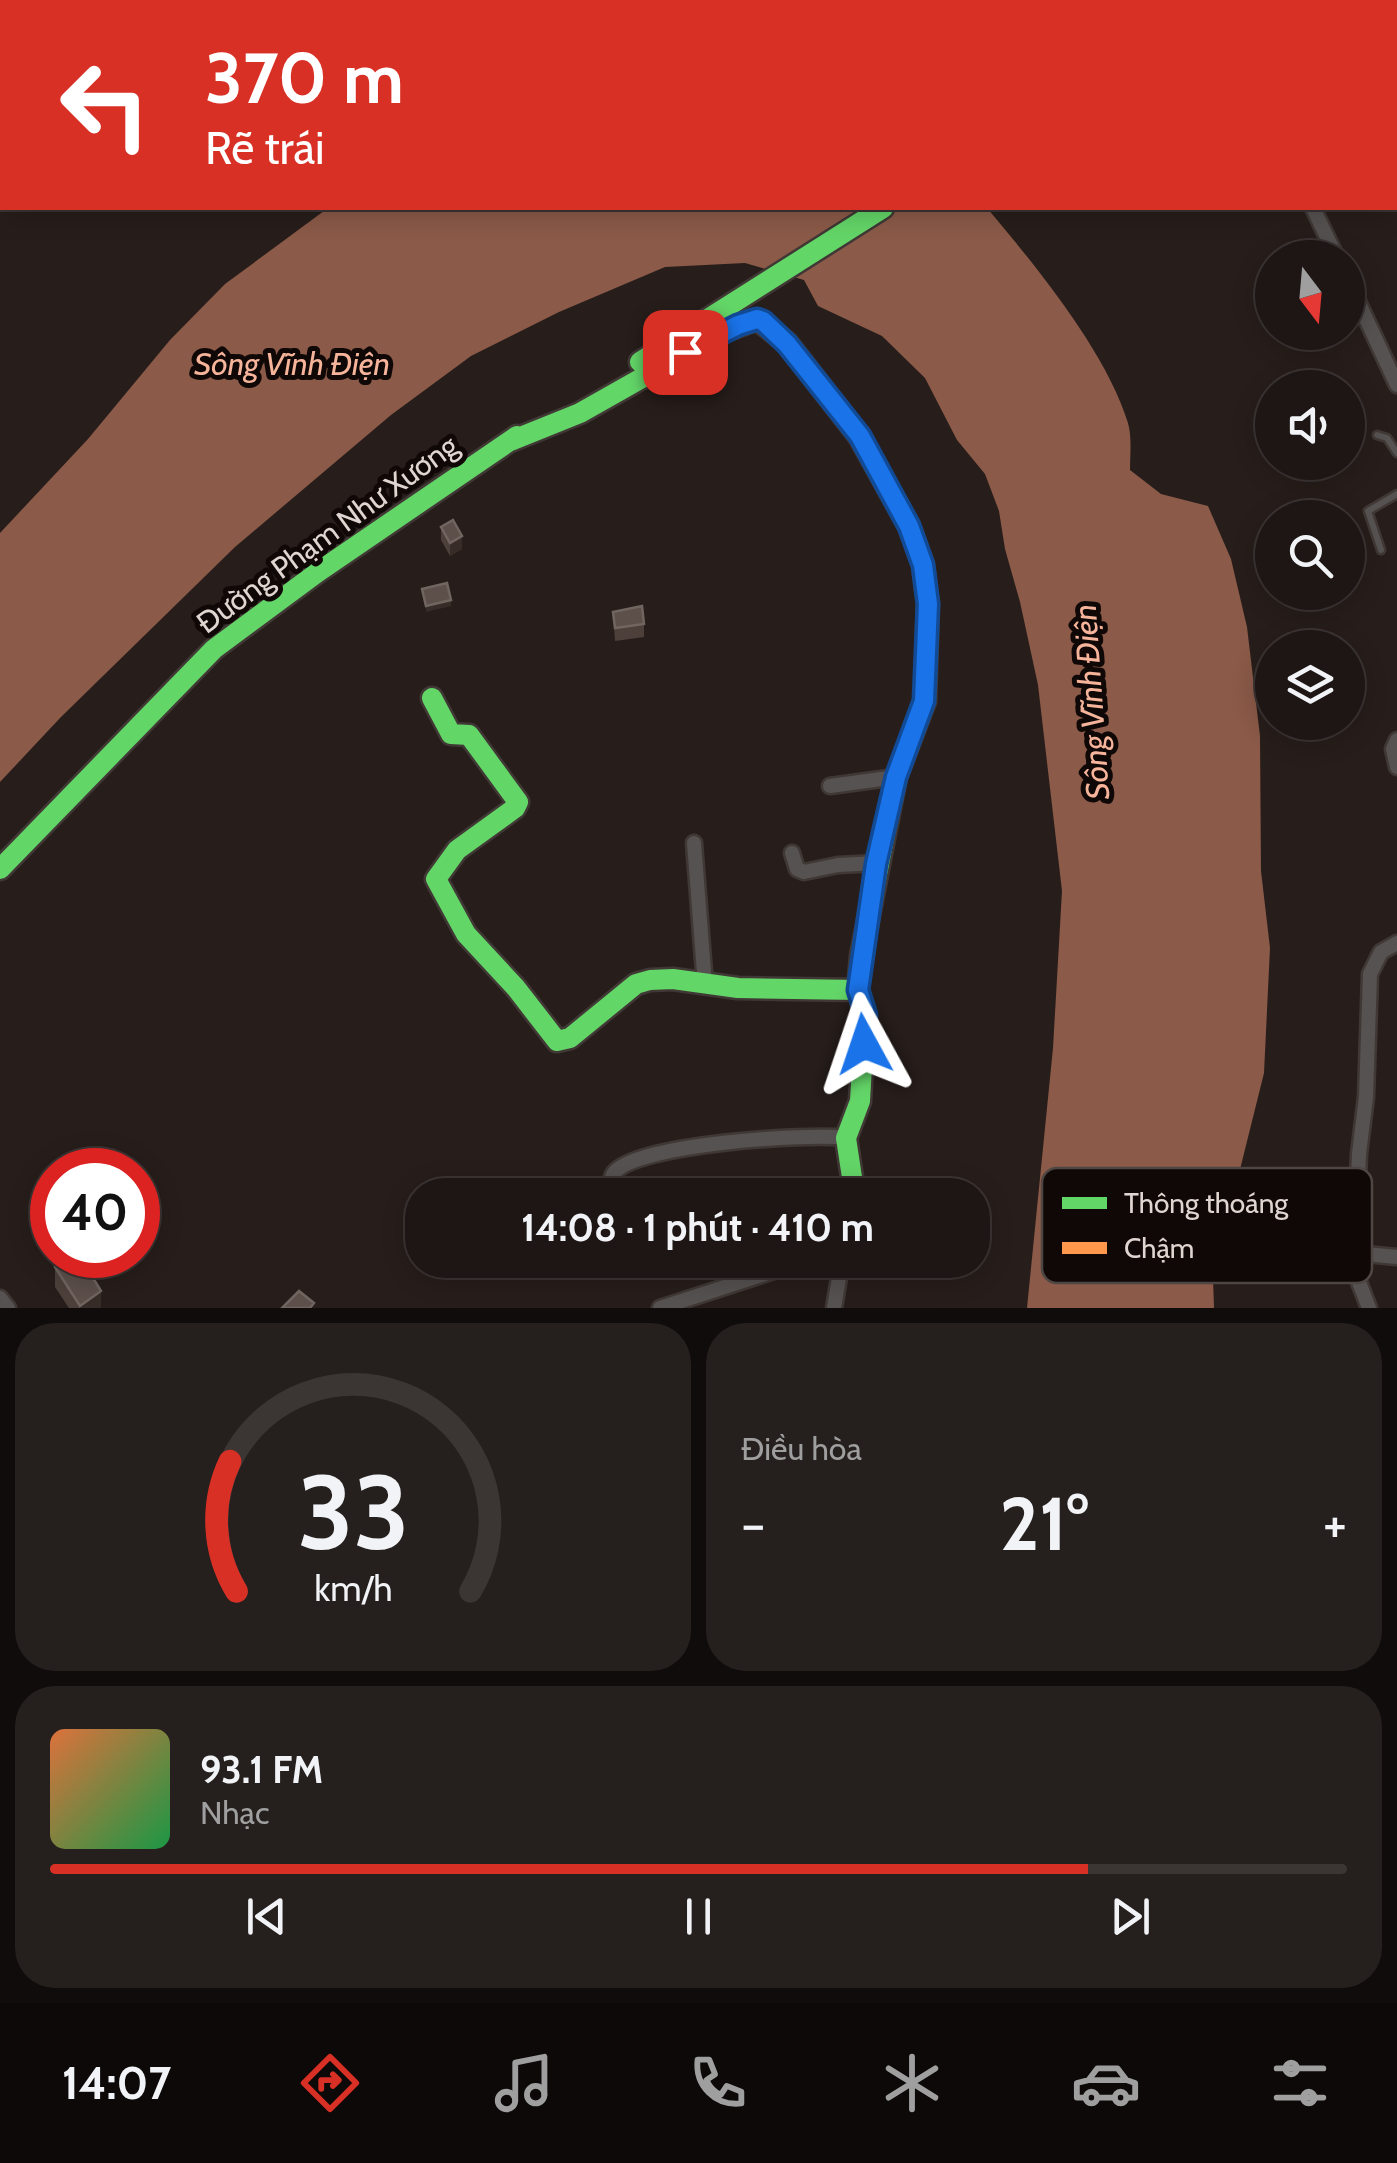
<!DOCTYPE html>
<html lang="vi">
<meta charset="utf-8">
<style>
body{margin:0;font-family:Cabin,sans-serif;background:#251f1d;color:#f1f3f6;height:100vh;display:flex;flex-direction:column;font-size:38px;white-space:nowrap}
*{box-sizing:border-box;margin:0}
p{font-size:32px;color:#a09fa0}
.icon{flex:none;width:55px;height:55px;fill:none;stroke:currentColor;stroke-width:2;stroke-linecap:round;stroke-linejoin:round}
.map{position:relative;height:1308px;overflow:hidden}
.details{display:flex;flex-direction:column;gap:15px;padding:15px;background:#100c0b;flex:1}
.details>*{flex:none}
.guide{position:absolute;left:0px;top:0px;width:1398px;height:210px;box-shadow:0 5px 25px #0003,0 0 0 2px #3b3534;background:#d93025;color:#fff;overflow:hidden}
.needle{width:65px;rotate:164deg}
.buttons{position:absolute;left:1255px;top:240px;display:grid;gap:20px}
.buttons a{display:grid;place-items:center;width:110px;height:110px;border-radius:50%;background:#1d1614;box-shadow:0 5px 25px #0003,0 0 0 2px #3b3534;font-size:50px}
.speed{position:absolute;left:30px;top:1148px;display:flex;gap:20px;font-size:50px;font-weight:700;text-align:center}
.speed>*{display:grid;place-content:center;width:130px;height:130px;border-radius:50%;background:#1d1614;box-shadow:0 5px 25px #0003,0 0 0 2px #3b3534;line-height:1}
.speed .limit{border:15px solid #d22;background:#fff;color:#111}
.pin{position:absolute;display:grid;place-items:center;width:85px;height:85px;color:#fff;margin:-42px;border-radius:20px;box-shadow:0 5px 15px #0006}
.me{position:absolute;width:110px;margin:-55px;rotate:355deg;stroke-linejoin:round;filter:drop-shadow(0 0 8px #0008)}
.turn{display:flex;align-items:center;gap:35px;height:210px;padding:0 40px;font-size:45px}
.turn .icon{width:130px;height:130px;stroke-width:2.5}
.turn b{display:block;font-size:70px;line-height:85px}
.big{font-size:75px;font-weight:700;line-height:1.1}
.details .tile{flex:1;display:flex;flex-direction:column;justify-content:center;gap:15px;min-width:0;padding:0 35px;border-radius:40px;background:#251f1d}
.details .dial{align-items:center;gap:0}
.dial svg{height:260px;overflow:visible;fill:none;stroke:#3b3534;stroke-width:7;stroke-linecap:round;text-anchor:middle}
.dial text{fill:#f1f3f6;stroke:none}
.song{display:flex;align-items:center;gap:30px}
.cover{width:120px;height:120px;border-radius:15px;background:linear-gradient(135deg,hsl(20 70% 55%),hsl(140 70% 35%))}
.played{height:10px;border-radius:5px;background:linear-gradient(90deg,#d93025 80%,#3b3534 80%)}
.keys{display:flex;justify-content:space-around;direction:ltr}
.heat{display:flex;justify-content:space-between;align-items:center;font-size:55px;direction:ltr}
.details .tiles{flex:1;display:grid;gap:15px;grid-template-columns:1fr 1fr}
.tile:last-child{grid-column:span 2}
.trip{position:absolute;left:405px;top:1178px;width:585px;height:100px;border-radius:40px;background:#1d1614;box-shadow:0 5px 25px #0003,0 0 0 2px #3b3534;font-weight:700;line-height:100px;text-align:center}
.dock{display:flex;height:160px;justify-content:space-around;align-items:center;background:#0c0908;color:#a09fa0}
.dock .icon{width:70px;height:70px}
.dock .selected{color:#d93025}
.dock b{font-size:45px;color:#f1f3f6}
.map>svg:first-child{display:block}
</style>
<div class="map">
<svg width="1397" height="1308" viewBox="0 0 1397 1308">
<rect width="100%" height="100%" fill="#271e1b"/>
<path fill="#8b5a48" d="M328,208H987C1035,265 1106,351 1128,423C1132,437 1130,455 1130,470L1161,494L1208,506L1231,559L1247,627L1260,736L1261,871L1270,948L1264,1073L1213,1278L1214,1308H1027L1053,1048L1062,891L1038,685L1020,602L1005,549L999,511L985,474L957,440L925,378L882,336L818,306L804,280L745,263L665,267L559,312L471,356L391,415L235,547L61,717L0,782V533L88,439L170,340L225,284Z"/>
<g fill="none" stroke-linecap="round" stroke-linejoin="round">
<g stroke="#403835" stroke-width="11">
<path id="lane" d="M1377,435L1387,438L1397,453
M1381,550L1368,511L1397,494"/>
</g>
<g stroke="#403835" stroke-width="19">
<path id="street" d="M556,0L558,2
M333,2V0
M704,2L714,0
M1015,2L1019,0
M1385,2L1388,0
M0,90H2
M1313,208L1337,258
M1348,280L1397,385
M1397,740L1393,749L1397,767
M830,786L896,777
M694,843L705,985
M792,853L797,869L804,872L838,865L877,863
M616,1195C613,1187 609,1180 614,1173C636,1144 808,1133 846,1138
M1355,1253L1397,1257
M0,1298L8,1308
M660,1308L777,1270L841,1263
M834,1308L842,1260
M1369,1308L1357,1277L1355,1253L1359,1154L1366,1097L1370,974L1381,952L1397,943"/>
</g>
<g stroke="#403835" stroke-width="25">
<path id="fast" d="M1280,0L1283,2
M1315,0L1318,2
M640,362L883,208
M508,442L580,413L725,331L757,319L787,343L859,436L909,526L923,565L928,604L925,701L896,777L861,956L858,990L865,1015L860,1101L846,1138L853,1184L851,1195
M432,698L451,734L469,735L518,802L515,808L457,850L436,879L466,934L516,988L557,1041L570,1038L636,984L650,980L673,979L738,988L858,990
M0,869L214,649L318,572L517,436"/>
</g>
<g stroke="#403835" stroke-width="25">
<path id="slow" d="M1228,2L1232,0
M1395,88L1397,90
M1395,127L1397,129"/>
</g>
<use href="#lane" stroke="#565251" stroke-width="6"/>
<use href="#street" stroke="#565251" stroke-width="14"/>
<use href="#fast" stroke="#63d668" stroke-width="20"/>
<use href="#slow" stroke="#ff974d" stroke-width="20"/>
</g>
<path fill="#4d403b" d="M441,527L462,549L450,556L441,540Z
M613,612L644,624V637L615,641Z
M55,1267L101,1308H69L55,1287Z"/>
<path fill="#372c28" d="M462,536V549L450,556V543Z
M451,600V606L426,612V606Z
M101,1291V1308H80V1306Z"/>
<path fill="#5d504b" stroke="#716560" stroke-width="2.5" d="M453,520L462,536L450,543L441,527Z
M447,583L451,600L426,606L422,589Z
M642,606L644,624L615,628L613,612Z
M79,1255L101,1291L80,1306L55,1267Z
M299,1291L314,1303L310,1308H282Z"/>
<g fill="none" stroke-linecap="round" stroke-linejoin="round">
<g stroke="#114b97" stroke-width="25">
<path id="route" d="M685,352L738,325L757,319L763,321L787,344L860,436L909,526L923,565L928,604L924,701L896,777L876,864L858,990L866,1015L864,1044"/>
</g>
<use href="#route" stroke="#1a73e8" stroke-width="18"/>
</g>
<g text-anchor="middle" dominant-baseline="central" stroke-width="10" stroke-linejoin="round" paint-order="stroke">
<g font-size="30" fill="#e0d5d0" stroke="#0f0806">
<text transform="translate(327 534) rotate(-36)">Đường Phạm Như Xương</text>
</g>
<g font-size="32" font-style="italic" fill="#f6b49b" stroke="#0f0806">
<text x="292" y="363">Sông Vĩnh Điện</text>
<text transform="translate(1091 702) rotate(-94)">Sông Vĩnh Điện</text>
</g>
</g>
<rect x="1042" y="1168" width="330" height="115" rx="15" fill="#0f0806" stroke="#4e4643" stroke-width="2.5"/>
<rect x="1062" y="1197" width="45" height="12" fill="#63d668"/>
<rect x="1062" y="1242" width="45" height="12" fill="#ff974d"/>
<g font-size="28" fill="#e0d5d0">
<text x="1124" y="1213">Thông thoáng</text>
<text x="1124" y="1258">Chậm</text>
</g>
</svg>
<div class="buttons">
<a><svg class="needle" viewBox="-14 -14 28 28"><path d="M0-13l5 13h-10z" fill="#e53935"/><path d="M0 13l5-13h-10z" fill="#a09fa0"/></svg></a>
<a><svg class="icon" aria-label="sound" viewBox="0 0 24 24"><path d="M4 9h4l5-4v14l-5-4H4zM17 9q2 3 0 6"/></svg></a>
<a><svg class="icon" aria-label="search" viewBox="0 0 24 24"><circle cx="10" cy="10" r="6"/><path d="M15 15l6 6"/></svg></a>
<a><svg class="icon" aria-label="layers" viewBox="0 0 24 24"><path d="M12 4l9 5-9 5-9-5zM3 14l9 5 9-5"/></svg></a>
</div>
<div class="speed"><div class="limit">40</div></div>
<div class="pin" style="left:685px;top:352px;background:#d93025"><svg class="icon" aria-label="arrive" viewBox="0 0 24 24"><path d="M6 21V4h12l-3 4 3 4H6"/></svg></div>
<svg class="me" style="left:864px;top:1044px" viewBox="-20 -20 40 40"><path d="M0-17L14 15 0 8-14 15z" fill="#1a73e8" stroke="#fff" stroke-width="4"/></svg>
<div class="trip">14:08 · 1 phút · 410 m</div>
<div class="guide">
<div class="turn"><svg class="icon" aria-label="left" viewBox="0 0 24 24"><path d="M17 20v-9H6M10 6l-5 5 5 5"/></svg><div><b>370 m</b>Rẽ trái</div></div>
</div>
</div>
<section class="details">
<div class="tiles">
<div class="tile dial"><svg viewBox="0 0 100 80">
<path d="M14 69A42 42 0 1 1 86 69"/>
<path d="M14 69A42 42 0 0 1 12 29" stroke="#d93025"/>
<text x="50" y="56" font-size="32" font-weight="700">33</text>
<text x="50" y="72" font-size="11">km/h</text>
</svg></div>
<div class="tile"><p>Điều hòa</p>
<div class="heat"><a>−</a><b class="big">21°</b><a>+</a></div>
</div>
<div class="tile">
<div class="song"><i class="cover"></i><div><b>93.1 FM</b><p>Nhạc</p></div></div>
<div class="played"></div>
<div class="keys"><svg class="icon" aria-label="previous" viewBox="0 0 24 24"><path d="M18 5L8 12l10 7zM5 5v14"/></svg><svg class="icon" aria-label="pause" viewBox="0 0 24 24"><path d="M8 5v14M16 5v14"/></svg><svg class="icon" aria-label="next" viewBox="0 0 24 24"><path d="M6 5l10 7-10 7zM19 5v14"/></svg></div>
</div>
</div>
</section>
<nav class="dock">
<b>14:07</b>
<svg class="icon selected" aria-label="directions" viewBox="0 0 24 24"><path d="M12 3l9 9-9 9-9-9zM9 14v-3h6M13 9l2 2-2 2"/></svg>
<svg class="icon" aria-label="music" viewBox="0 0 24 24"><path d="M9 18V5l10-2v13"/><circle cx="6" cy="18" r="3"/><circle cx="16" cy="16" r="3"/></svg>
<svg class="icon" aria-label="phone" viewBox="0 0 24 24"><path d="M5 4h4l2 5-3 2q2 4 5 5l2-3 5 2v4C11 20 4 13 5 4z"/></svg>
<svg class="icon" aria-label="climate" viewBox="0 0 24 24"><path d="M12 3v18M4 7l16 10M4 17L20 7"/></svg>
<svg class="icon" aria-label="car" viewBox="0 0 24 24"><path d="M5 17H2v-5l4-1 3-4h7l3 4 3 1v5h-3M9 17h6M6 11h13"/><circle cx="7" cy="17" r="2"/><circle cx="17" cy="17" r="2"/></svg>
<svg class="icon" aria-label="filters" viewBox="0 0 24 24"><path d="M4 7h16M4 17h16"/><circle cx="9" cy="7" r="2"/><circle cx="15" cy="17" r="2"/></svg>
</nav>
